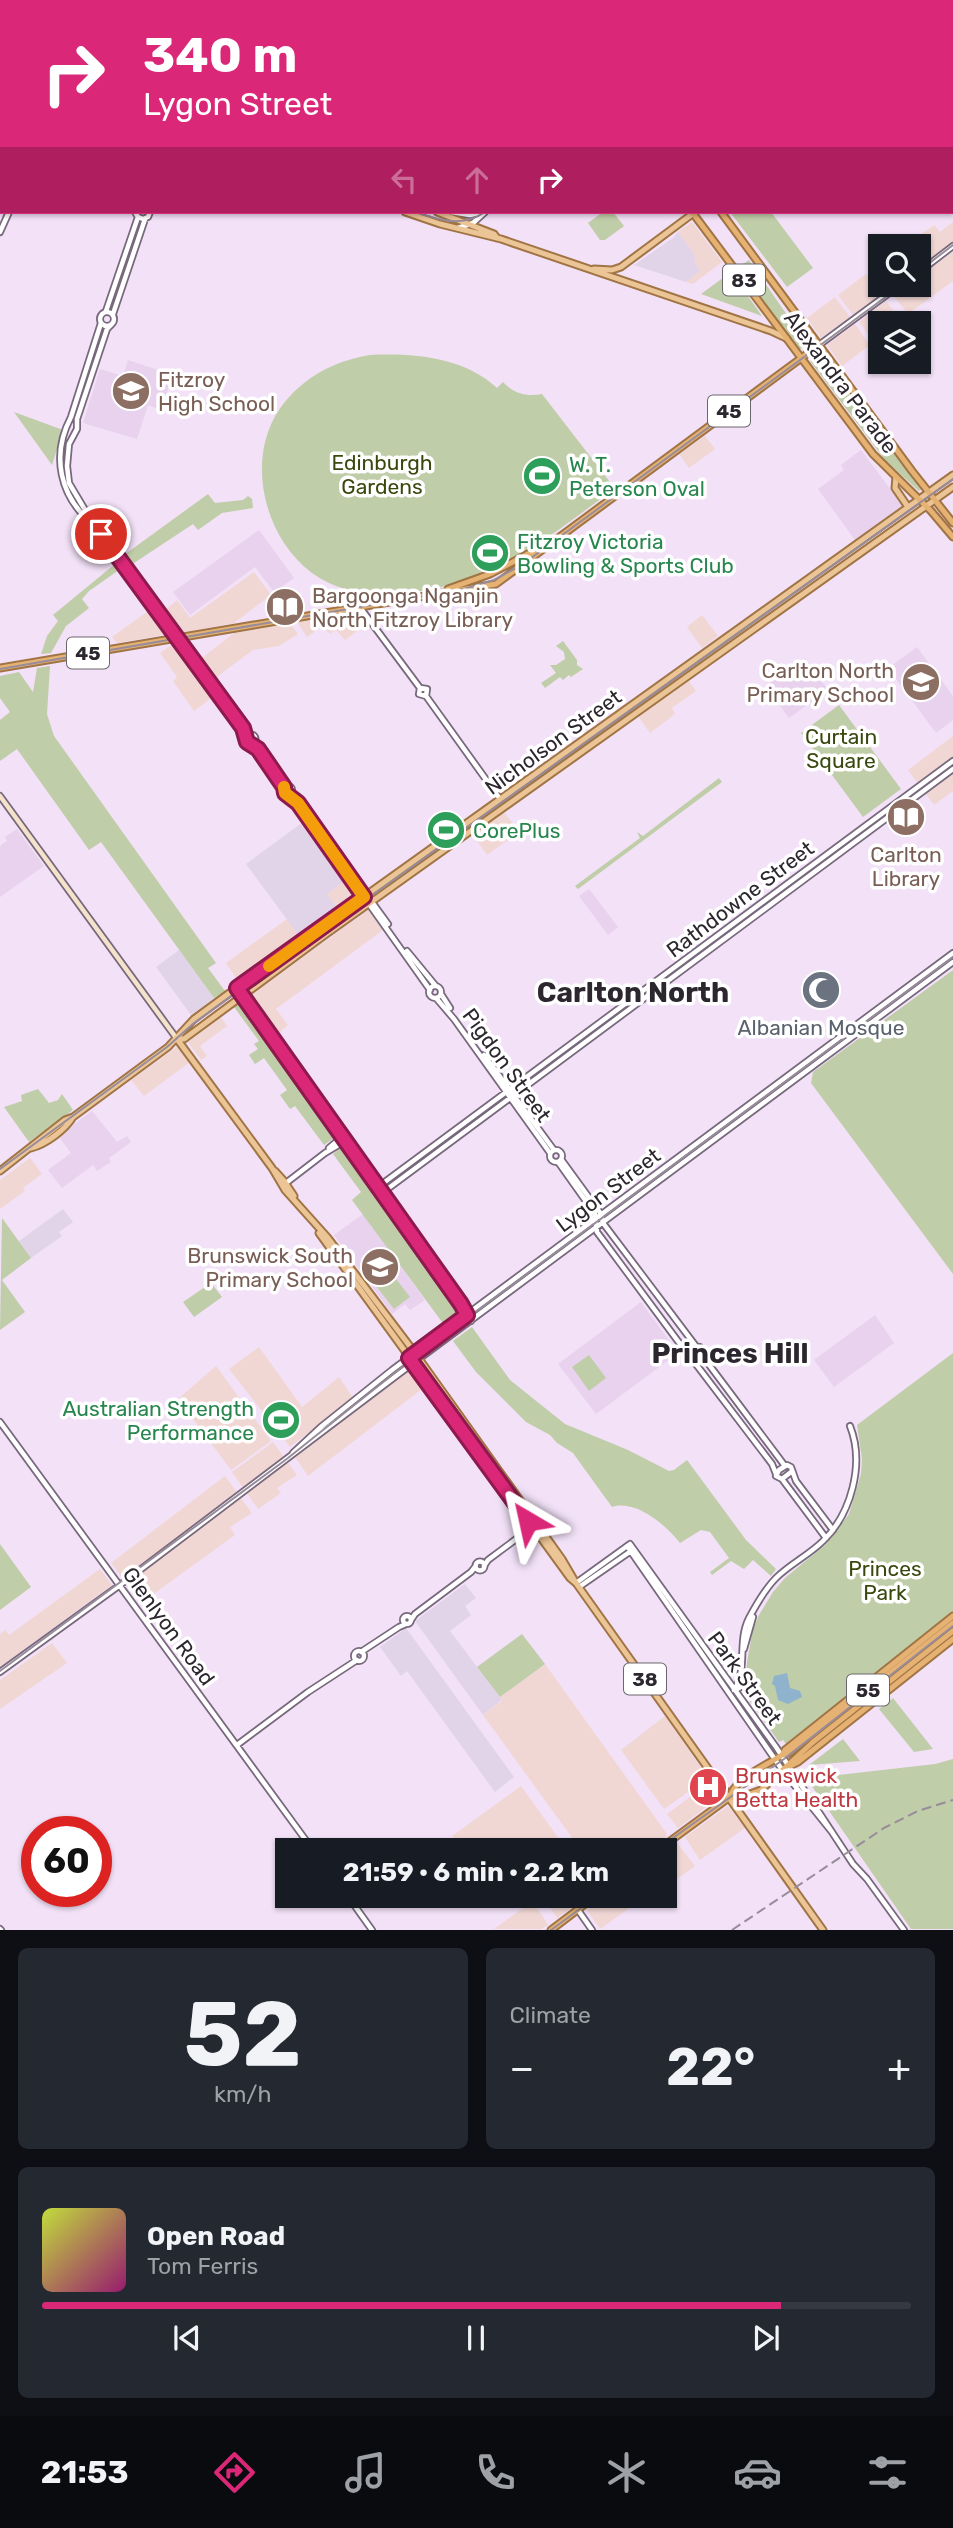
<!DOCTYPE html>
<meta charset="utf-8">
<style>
body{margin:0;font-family:Rubik,sans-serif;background:#242831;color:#f1f3f6;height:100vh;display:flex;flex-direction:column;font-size:26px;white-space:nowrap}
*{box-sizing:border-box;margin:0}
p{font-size:23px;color:#9ea1a6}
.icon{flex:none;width:38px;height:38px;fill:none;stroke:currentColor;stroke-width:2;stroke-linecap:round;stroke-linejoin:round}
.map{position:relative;height:1930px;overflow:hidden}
.drawer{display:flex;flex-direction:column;gap:18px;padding:18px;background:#0d0f14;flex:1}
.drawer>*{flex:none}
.banner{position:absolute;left:0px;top:0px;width:954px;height:214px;box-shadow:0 2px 5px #0004;background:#db2777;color:#fff;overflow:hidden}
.tools{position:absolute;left:868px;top:234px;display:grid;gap:14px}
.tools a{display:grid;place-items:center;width:63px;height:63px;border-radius:0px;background:#171b24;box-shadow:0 2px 5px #0004;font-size:35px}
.speed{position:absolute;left:21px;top:1816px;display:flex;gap:14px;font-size:35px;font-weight:700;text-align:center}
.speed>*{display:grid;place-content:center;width:91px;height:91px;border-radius:50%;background:#171b24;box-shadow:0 2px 5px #0004;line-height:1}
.speed .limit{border:10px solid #d22;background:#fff;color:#111}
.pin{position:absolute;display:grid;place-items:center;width:60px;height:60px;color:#fff;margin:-30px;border:4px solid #fff;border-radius:50%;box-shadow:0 2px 7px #0007}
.me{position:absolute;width:77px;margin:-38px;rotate:324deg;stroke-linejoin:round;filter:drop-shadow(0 0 5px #0008)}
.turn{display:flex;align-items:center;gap:24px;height:147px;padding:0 28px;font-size:32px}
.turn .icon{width:91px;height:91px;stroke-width:2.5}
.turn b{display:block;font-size:49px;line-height:60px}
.lanes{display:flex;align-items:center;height:66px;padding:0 28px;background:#0003;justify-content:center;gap:35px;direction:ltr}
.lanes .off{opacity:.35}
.big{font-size:52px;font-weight:700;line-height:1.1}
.drawer .tile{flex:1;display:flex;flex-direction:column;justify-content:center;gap:10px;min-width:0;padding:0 24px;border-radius:10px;background:#242831}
.drawer .dial{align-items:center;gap:0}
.dial b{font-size:91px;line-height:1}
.song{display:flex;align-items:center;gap:21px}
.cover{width:84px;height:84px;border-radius:10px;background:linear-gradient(135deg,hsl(70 70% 55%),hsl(320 70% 35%))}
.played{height:7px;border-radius:4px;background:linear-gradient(90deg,#db2777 85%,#363941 85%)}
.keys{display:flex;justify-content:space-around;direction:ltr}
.heat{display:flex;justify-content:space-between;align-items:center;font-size:38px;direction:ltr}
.drawer .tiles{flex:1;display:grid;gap:18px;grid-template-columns:1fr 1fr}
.tile:last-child{grid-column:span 2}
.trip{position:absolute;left:275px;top:1838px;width:402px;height:70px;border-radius:0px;background:#171b24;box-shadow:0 2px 5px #0004;font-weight:700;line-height:70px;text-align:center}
.dock{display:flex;height:112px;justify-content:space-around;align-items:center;background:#090b0e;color:#9ea1a6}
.dock .icon{width:49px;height:49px}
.dock .selected{color:#db2777}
.dock b{font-size:32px;color:#f1f3f6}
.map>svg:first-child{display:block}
</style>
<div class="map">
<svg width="953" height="1930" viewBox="0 0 953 1930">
<rect width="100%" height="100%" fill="#f2e1f7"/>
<path fill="#f1d7d4" d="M692,222L722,262L693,284L686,282L700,270L693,261L696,259L678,232Z
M953,222V243L920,267L919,247L905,246L934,225L940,232Z
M953,252V281L908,314L893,295L906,285H919V276Z
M866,274L881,294L853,315L838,295Z
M835,297L850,317L821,338L807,318Z
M886,301L901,321L898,324H880V337L874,342L859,322Z
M855,324L870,345L842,366L827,345Z
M705,436L715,449L689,468L679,454Z
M254,572L271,595L234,623L178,634L162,613L177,600L190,618Z
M151,609L169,634L117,643L112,637Z
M359,611L367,624L345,640L336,630L330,634L323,626L307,637L297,622Z
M702,615L718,636L702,648L687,627Z
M289,622L298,634L279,646L253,650L214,679L199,660L237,631Z
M173,644L213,697L194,711L173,681L177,677L160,653Z
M688,680L696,691L672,708L675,714L650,733L638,716Z
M953,736V791L934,805L908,770Z
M504,812L519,832L487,855L472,834Z
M346,880L359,899L340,912L327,894Z
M368,910L383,930L276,1009L288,1025L277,1035L249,996Z
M287,919L302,940L239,982L226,963Z
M221,1017L227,1026L200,1046L207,1056L201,1060L187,1041Z
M178,1046L190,1062L144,1096L131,1080Z
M30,1158L42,1174L23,1188L25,1191L0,1209V1180Z
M259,1347L302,1407L339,1377L353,1398L290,1447L229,1369Z
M216,1366L271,1441L231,1470L178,1399Z
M413,1367L426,1386L308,1476L295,1457Z
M273,1442L297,1475L277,1488L281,1493L258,1509L232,1472Z
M225,1476L252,1513L230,1527L235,1535L141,1603L111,1563Z
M100,1569L112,1585L0,1667V1634L5,1630L9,1635Z
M52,1643L67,1663L0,1709V1680Z
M545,1664L667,1834L666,1837L649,1850H581L483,1715L502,1701L500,1697Z
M665,1716L719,1793L712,1803L678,1828L667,1814L690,1797L688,1792L664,1809L621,1750Z
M521,1786L567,1850H463L452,1836Z
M728,1806L745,1828L700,1860L685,1837Z
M677,1843L695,1866L665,1888V1852Z
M542,1895H588L557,1918Z
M606,1895H639L642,1899L600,1929L587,1910Z
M533,1901L548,1925L541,1929H494Z"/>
<path fill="#e2d4e8" d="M678,232L693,252L696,258L694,261L700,271L686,282L634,265L673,238Z
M303,822L346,880L327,894L340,912L302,940L246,864Z
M179,950L214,998L191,1015L156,967Z
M63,1209L73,1222L59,1232L62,1236L31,1258L19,1241Z
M465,1584L476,1598L465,1606L471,1615L450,1631L502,1700L483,1715L415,1621Z
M406,1628L514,1777L495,1792L407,1671L401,1676L380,1647Z"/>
<path fill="#e8d2ee" d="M128,360L173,375L161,410L148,405L137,439L83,423L100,369L123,376Z
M861,450L903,506L855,540L818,489L844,470L841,465Z
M259,530L294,578L274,592L255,567L190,615L173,592Z
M917,647L953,696V720L936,733L888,668Z
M805,658L828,690L789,718L766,686Z
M17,829L44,866L0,897V846L7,841L5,837Z
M589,889L618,927L608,935L579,896Z
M92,1111L117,1142L127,1136L131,1142L109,1158L111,1162L97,1171L93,1165L62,1188L48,1170L71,1153L58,1136Z
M363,1214L425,1300L410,1310L405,1304L392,1314L334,1235Z
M641,1302L678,1353L596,1414L558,1364Z
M875,1315L894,1343L834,1387L814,1360Z"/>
<path fill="#c0cda9" d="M603,212H613L624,226L605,240H600L588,223Z
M730,212H771L813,268L787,287Z
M749,260L807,344L799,350L737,268Z
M731,272L762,316L701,294Z
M819,354L921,490L919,491L885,460L810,361Z
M370,355C413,353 464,357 497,388L503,382C514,394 527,397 542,394L613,486L609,493C568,522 528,556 480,575C430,594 358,607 312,573C259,533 242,445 291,395C313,372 340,360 370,355Z
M14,412L63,430L52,465Z
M208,494L215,503L243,500L248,496L252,499L253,508L222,513L198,530L193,524L131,565L124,555Z
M115,564L119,570L89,591L82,599L89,608L66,626L51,653L41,654L47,636L58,621L53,615Z
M563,641L577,660V665L583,669L571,677L569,675L563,680L560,677L545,688L541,683L556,673L550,665H556L565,659L564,652L556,646Z
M50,666L47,714L54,736L216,963L208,968L225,991L214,998L101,842L89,850L17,749L0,761V720L10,712L0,698V676L19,672L33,692L37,668Z
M839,705L901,789L863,817L801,733Z
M719,778L722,782L578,889L575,886L640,838L637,832L643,836Z
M953,970V1274L811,1083L813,1072Z
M241,1002L337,1136L324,1145L295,1106L290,1109L280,1095L287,1090L264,1058L255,1064L249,1055L258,1049L254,1044L259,1041L234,1007Z
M38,1089L49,1103L58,1100L62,1094L73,1110L29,1142L4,1107L22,1101L21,1095Z
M342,1147L463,1313L445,1326L352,1200L361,1192L333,1154Z
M2,1218L31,1258L2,1280L25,1312L0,1330Z
M389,1270L410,1297L394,1309L373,1282Z
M211,1283L222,1297L194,1317L183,1302Z
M472,1327L510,1380L565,1424L628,1450L669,1471L674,1470L687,1460L746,1540L776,1569L771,1576L753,1560L744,1569L731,1561L712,1575L710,1572L729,1558L710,1532L701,1530L680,1543C667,1526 636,1499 612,1507L573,1453L557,1443L550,1435L526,1422L476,1372L453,1341Z
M953,1353V1612L786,1744L783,1740L779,1742L745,1695L747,1662L753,1629L759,1615L773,1592L785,1578L825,1545L849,1514L861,1474L862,1459L857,1425Z
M589,1355L606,1378L589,1391L572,1367Z
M0,1544L31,1587L0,1610Z
M522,1634L545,1664L500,1697L477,1667Z
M893,1698L933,1749L914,1752L879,1709Z
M843,1739L860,1761L809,1765Z
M953,1759V1929H911L809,1782L812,1778L935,1764Z"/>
<path fill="#8fb3cc" d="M787,1673L790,1688L800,1691L802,1697L788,1704L778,1700L775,1686L772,1684L774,1676Z"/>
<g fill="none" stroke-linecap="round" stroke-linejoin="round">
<g stroke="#77687c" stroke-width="8">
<path id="tertiary" d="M497,2L499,0
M503,2L505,0
M771,2L773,0
M0,129L2,141
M2,198V206
M135,212L138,217L143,219L148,217L150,212
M451,212L470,215L483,212
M458,228L473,223L485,212
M0,232L9,212
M919,272L953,246
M106,311L138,217
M100 319a7 7 0 1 1 14 0a7 7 0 1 1-14 0Z
M113,314L145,219
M111,325L107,329L77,419V429L69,444L67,466L69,483L94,525L250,735
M819,345L900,285
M94,525C59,497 51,455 71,417L101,323
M359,606L420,688
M420,688L427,689L426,696
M420,688L419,694L426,696
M426,696L500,799
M246.5 739a4.5 4.5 0 1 1 9 0a4.5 4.5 0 1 1-9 0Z
M252,744L285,788
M284 790a4 4 0 1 1 8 0a4 4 0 1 1-8 0Z
M292,792L364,897
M372,902L388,924
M369,904L430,990
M407,951L435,985
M429 992a6 6 0 1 1 12 0a6 6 0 1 1-12 0Z
M237,988L471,1321
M441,994L450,1008
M436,998L454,1019L550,1153
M484,1055L554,1150
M329,1148L342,1137
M550 1156a6 6 0 1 1 12 0a6 6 0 1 1-12 0Z
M561,1159L601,1214L603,1223L695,1345
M558,1162L595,1214L597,1232L686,1352
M286,1183L325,1153L345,1141
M378,1187L953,761
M382,1193L953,769
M701,1353L691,1359L686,1355L692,1346L700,1347L707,1362L785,1466
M692,1359L772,1464L776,1474
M0,1422L313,1850
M293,1453L322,1426L392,1370L953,953
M791,1472L782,1479L776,1476L779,1470L787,1465L791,1467L796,1481L833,1530
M782,1479L826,1538
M627,1546L783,1771L832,1832
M475.5 1566a4.5 4.5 0 1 1 9 0a4.5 4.5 0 1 1-9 0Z
M484,1566L488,1560L535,1525
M576,1583L630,1544L776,1747L853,1864L867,1879
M579,1587L631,1551
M403 1620a4 4 0 1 1 8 0a4 4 0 1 1-8 0Z
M411,1620L415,1614L471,1572L475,1567
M744,1649L753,1617
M354 1656a5 5 0 1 1 10 0a5 5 0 1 1-10 0Z
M361,1652L399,1627L406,1624
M0,1672L120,1585L400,1373L953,962
M734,1690C748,1670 737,1641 749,1618C756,1605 766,1588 776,1578C790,1564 809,1555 823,1541C851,1514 865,1464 850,1426
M734,1690C745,1688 744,1679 741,1670
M237,1745L308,1692L357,1660
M867,1879L904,1930
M347,1895L372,1930
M578,1910L592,1930
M0,1929L1,1930"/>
</g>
<g stroke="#77687c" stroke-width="8">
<path id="secondary" d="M0,796L177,1039"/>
</g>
<g stroke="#a07444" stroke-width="9">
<path id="primary" d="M0,1L1,0
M0,51L2,52
M0,59L2,60
M0,64L2,65
M0,113H2
M0,127H2
M405,212L440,224L501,239L771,331L786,338
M437,212L494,234L497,238
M594,269L612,270L621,267L695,212
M896,477L895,488L908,507
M177,1039L272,1168L285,1190L328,1238L415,1353L562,1559L576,1583L823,1930
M177,1039H184L325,935L953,487
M31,1148C46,1144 65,1130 73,1117L168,1047L194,1019L228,994L953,475
M0,1171L65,1120L73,1117
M275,1171L284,1181L294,1196
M319,1233L570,1578L576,1583"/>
</g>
<g stroke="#a07444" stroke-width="9">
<path id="trunk" d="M535,0L537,2
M564,0L566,2
M692,212L873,454L931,511L953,537
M721,212L912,471L953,523
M448,589L490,574L541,547
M0,668L496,584L819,345
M782,1755L785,1750L953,1616
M790,1766L798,1762L953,1639
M730,1797L739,1798L761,1790L813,1742L953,1631
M715,1808L725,1790
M658,1850L730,1797C735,1778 766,1766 782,1755L789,1753L953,1623
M551,1930L597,1895"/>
</g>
<use href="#tertiary" stroke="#fff" stroke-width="4.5"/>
<use href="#secondary" stroke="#f5e2ca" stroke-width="4.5"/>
<use href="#primary" stroke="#ecc596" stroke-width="5"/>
<use href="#trunk" stroke="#e6b273" stroke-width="5"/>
<path stroke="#988c9b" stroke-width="2" d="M769,2L771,0
M0,121H2
M415,212C440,220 462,228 485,212
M919,271L953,245
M0,669L464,589L494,580L523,564L902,285
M0,1169L167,1047L194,1023L953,479
M0,1671L288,1458L407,1363L953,957
M656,1850L784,1759L953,1626
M551,1930L599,1895"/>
<path stroke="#988c9b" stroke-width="2" stroke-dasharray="10 5" stroke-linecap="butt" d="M732,1930L884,1828L918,1811L953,1800"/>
</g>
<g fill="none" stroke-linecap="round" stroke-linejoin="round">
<g stroke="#8e194d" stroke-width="18">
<path id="route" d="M101,534L243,728L247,742L258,749L284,787L285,793L298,803L364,897L237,988L461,1304L467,1315L409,1358L528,1521"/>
</g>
<use href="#route" stroke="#db2777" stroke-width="12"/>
<path stroke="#f59e0b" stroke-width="12" d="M269,966L364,897L298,803L285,793L284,787"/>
</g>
<defs>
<g id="school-disc" transform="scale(2.0125)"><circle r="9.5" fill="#8d6e63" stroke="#fff"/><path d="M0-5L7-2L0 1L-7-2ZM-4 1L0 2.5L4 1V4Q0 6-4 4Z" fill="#fff"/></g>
<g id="stadium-disc" transform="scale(2.0125)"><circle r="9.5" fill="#2e9e5b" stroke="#fff"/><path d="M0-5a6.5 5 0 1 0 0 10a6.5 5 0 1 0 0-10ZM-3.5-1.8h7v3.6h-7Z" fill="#fff"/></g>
<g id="library-disc" transform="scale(2.0125)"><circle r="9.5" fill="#8d6e63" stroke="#fff"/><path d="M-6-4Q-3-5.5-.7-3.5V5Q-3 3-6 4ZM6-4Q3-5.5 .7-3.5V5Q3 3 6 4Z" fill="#fff"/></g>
<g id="mosque-disc" transform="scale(2.0125)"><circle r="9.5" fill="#6b7280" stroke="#fff"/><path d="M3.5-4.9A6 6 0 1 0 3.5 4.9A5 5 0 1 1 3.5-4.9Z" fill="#fff"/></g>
<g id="hospital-disc" transform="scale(2.0125)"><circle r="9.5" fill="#e0444e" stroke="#fff"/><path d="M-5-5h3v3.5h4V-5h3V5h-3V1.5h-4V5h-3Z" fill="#fff"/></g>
</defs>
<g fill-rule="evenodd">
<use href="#school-disc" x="131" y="391"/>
<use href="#stadium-disc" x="542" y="476"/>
<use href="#stadium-disc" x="490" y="553"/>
<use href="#library-disc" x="285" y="607"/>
<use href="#school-disc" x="921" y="682"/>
<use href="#library-disc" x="906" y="817"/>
<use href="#stadium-disc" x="446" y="830"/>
<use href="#mosque-disc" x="821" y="990"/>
<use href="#school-disc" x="380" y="1267"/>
<use href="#stadium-disc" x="281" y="1420"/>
<use href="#hospital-disc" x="708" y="1787"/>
</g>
<g text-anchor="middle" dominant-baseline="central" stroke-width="7" stroke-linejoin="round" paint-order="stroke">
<g fill="#fff" stroke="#6b676d" stroke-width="2">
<rect x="723" y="264.5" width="42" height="31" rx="5"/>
<rect x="708" y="395.5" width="42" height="31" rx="5"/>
<rect x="67" y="637.5" width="42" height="31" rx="5"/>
<rect x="624" y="1663.5" width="42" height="31" rx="5"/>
<rect x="847" y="1674.5" width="42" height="31" rx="5"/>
</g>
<g font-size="19" font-weight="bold" fill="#2c262e">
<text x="744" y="280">83</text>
<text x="729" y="411">45</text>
<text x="88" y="653">45</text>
<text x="645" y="1679">38</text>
<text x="868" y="1690">55</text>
</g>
<g font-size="21" fill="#785e54" stroke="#fff" text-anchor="start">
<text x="158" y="379">Fitzroy<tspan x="158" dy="24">High School</tspan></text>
<text x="312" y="595">Bargoonga Nganjin<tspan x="312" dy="24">North Fitzroy Library</tspan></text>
<text x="894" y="670" text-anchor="end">Carlton North<tspan x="894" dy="24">Primary School</tspan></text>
<text x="906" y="854" text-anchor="middle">Carlton<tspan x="906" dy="24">Library</tspan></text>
<text x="353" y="1255" text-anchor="end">Brunswick South<tspan x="353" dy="24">Primary School</tspan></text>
</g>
<g font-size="21" fill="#2c262e" stroke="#fff">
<text transform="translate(841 382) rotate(53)">Alexandra Parade</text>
<text transform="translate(553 742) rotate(-36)">Nicholson Street</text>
<text transform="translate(740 899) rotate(-37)">Rathdowne Street</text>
<text transform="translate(507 1065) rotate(54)">Pigdon Street</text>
<text transform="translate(608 1190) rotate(-37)">Lygon Street</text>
<text transform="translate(169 1626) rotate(54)">Glenlyon Road</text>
<text transform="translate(745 1678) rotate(54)">Park Street</text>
</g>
<g font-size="21" fill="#39490e" stroke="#fff">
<text x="382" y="462">Edinburgh<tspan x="382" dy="24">Gardens</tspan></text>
<text x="841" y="736">Curtain<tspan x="841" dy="24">Square</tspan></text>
<text x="885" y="1568">Princes<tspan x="885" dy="24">Park</tspan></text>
</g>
<g font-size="21" fill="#27864d" stroke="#fff" text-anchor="start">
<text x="569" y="464">W. T.<tspan x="569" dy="24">Peterson Oval</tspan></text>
<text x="517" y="541">Fitzroy Victoria<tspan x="517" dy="24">Bowling &amp; Sports Club</tspan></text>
<text x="473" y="830">CorePlus</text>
<text x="254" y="1408" text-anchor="end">Australian Strength<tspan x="254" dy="24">Performance</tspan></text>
</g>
<g font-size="21" fill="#5b616d" stroke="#fff">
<text x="821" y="1027">Albanian Mosque</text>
</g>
<g font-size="21" fill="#be3a42" stroke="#fff" text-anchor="start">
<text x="735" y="1775">Brunswick<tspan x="735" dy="24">Betta Health</tspan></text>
</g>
<g font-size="28" font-weight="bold" fill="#2c262e" stroke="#fff">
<text x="633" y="992">Carlton North</text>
<text x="730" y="1353">Princes Hill</text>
</g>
</g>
</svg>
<div class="tools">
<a><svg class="icon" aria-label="search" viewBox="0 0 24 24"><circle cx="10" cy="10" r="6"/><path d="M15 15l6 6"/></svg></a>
<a><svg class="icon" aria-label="layers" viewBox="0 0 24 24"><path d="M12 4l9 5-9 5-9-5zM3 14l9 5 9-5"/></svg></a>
</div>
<div class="speed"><div class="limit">60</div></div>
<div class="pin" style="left:101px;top:534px;background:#d93025"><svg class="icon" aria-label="arrive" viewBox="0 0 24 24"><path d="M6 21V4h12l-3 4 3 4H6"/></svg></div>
<svg class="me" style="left:528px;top:1521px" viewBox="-20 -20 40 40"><path d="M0-17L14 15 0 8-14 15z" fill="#db2777" stroke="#fff" stroke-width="4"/></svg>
<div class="trip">21:59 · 6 min · 2.2 km</div>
<div class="banner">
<div class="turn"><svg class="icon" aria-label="right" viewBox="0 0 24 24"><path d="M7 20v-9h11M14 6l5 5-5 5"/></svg><div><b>340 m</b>Lygon Street</div></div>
<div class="lanes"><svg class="icon off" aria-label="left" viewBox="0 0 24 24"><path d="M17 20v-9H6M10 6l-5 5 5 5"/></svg><svg class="icon off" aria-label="ahead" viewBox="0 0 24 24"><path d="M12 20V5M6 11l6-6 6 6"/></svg><svg class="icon" aria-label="right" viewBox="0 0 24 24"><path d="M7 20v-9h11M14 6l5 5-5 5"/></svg></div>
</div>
</div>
<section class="drawer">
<div class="tiles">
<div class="tile dial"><b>52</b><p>km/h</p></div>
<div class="tile"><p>Climate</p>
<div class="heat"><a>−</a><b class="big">22°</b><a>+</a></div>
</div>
<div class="tile">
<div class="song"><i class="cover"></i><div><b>Open Road</b><p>Tom Ferris</p></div></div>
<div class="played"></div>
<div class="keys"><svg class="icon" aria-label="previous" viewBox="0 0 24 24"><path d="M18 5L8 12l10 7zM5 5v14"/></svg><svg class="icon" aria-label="pause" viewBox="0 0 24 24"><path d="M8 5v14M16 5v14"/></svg><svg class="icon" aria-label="next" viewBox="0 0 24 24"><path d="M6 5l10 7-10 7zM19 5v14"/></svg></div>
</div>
</div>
</section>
<nav class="dock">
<b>21:53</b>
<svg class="icon selected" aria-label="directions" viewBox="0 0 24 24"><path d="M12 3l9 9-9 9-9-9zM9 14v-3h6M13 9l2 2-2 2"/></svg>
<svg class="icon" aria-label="music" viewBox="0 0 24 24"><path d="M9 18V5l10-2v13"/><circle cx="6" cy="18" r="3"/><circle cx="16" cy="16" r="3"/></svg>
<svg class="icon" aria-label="phone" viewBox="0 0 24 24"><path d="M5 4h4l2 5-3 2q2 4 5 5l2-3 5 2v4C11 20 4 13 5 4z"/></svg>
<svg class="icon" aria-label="climate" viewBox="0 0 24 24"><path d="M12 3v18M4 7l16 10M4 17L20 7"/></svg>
<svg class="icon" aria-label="car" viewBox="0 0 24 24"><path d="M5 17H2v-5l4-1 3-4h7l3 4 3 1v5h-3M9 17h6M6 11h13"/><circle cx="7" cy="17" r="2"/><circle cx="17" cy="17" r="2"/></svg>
<svg class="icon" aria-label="filters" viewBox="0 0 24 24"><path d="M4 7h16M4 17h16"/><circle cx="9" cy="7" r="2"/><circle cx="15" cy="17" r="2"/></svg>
</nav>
